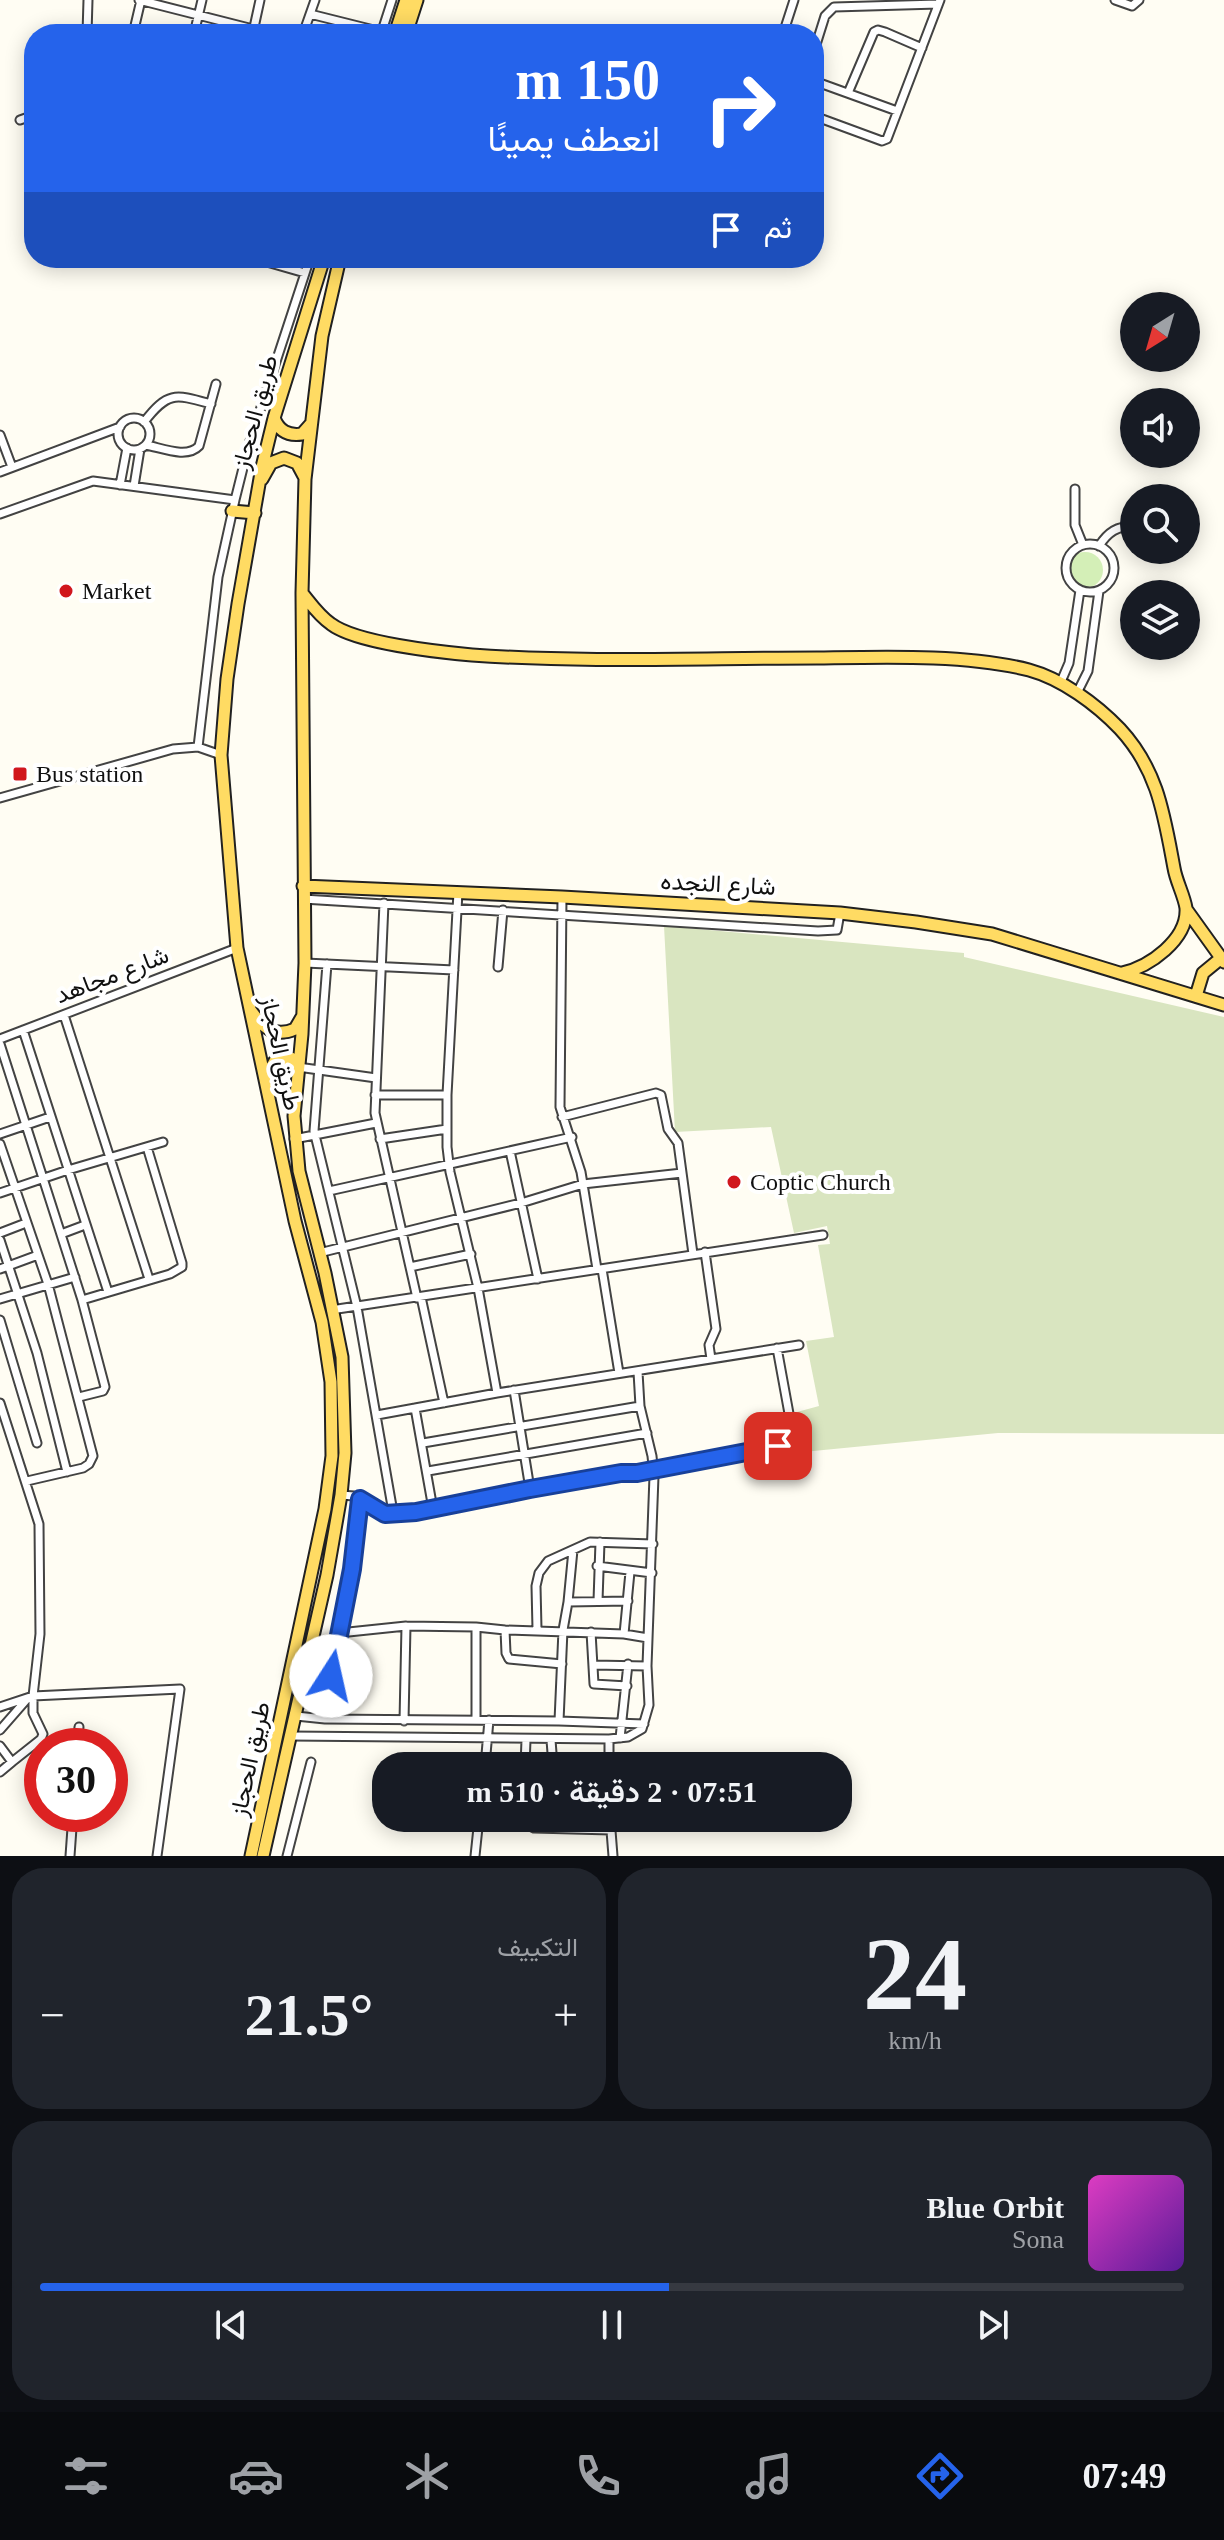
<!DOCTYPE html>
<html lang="ar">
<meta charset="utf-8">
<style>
body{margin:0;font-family:"Times New Roman",Vazirmatn,serif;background:#20242c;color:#f1f3f6;direction:rtl;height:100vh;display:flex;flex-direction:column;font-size:30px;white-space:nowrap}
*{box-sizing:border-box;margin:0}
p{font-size:26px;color:#9ea1a6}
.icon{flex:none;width:44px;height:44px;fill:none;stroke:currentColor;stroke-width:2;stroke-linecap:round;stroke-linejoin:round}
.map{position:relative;height:1856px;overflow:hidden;direction:ltr}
.side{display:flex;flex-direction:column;gap:12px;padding:12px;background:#0d0f14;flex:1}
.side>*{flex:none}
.hud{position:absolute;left:24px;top:24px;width:800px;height:244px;border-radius:32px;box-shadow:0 4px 20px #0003;direction:rtl;background:#2563eb;color:#fff;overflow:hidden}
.needle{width:52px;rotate:217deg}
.tools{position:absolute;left:1120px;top:292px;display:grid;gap:16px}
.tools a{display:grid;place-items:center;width:80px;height:80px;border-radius:50%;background:#171b24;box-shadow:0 4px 20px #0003;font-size:40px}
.speed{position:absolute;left:24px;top:1728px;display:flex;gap:16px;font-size:40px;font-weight:700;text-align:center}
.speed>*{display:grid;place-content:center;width:104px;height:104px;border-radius:50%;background:#171b24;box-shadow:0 4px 20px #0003;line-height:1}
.speed .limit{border:12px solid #d22;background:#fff;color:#111}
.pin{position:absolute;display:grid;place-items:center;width:68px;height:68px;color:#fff;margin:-34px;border-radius:16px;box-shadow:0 4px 12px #0006}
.me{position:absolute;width:88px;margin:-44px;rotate:10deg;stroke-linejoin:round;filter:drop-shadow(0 0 6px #0008)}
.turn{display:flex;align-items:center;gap:28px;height:168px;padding:0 32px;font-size:36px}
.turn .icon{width:104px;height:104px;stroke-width:2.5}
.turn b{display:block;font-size:56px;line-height:68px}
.then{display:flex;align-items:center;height:76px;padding:0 32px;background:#0003;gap:16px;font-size:30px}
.big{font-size:60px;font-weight:600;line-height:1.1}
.side .card{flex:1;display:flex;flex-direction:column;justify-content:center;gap:12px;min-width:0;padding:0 28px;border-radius:32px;background:#20242c}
.side .dial{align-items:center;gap:0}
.dial b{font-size:104px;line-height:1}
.song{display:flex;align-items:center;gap:24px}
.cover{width:96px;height:96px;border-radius:12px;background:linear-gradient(135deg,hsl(310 70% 55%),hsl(270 70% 35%))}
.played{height:8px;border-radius:4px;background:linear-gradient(90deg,#2563eb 55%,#363941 55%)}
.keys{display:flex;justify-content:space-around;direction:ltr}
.heat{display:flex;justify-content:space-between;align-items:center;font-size:44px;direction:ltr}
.side .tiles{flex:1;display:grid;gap:12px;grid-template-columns:1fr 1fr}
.card:last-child{grid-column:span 2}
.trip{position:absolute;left:372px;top:1752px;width:480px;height:80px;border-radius:32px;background:#171b24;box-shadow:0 4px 20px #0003;font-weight:600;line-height:80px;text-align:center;direction:rtl}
.dock{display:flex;height:128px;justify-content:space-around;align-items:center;background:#090b0e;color:#9ea1a6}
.dock .icon{width:56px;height:56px}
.dock .active{color:#2563eb}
.dock b{font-size:36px;color:#f1f3f6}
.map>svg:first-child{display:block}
</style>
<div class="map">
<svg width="1224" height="1856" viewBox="0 0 1224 1856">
<rect width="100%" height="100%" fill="#fffdf3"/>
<path fill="#d4efb7" d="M1067 570a18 18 0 1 1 36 0a18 18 0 1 1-36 0Z"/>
<path fill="#d9e5c0" d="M664,926L964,953V957L1224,1017V1434L998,1433L803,1452L797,1412L819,1406L806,1341L834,1337L818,1245L830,1244L827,1226L794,1233L771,1127L675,1132Z"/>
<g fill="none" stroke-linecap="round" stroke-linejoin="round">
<g stroke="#434343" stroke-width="11">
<path id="street" d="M139,0L253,29
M1115,0L1132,6L1139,0
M310,14L382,32
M59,30L61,34
M253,32L260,0
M87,34L88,0
M133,34L141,0
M194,34L202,0
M303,34L315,0
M381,34L392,0
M783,34L794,0
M814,51L825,16L834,7L938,4
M814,81L897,111
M848,93L874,32L878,30L885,32L922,48
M814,116L882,141L887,139L940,0
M20,120L34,115
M253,258L305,273
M118 434a16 16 0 1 1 32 0a16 16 0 1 1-32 0Z
M144,422C168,391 175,394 211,404
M0,435L12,467
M146,445C162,448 187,459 199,446L216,384
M0,472L120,427
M120,485L127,448
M134,486L140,449
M1075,489V525L1083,545
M0,514L93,481L235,500
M1066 568a24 24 0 1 1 48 0a24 24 0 1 1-48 0Z
M1099,546C1108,532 1117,526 1134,526
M1060,684L1069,663L1080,590
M1077,693L1088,671L1099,591
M198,747L218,577L235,500L249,444L310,258
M0,798L173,749L198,747L221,755
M458,892L447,1095V1147L450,1172L478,1288L497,1393
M562,897L560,1107L581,1172L597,1269
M303,899L818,931L837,930L840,913
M384,903L375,1113L417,1298
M305,963L454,970
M327,964L314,1131L357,1307L393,1512
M498,967L503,910
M64,1015L149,1279
M23,1030L108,1292
M0,1039L237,948
M0,1044L82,1300L105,1387L103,1391L79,1397
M298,1067L376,1078
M375,1095H447
M562,1117L656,1093L661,1095L668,1129L678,1143L693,1254
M0,1134L50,1117
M294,1139L376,1123
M380,1139L447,1129
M0,1144L48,1284L93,1456L89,1464L83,1468L27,1481
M510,1151L538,1279
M329,1191L572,1137
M0,1193L68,1170L163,1142
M0,1233L26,1223
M61,1234L85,1225
M0,1240L37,1353L67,1472
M705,1252L716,1329L709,1345L711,1359
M319,1253L521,1203L583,1184L682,1173
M410,1267L471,1254
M0,1269L38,1255
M602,1269L619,1373
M421,1297L444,1403
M0,1299L75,1277
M82,1300L170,1274L182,1267V1263L147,1147
M331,1310L823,1235
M0,1320L37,1443
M514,1390L530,1489
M0,1403L39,1524L40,1634L33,1696V1713L43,1734L41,1739L12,1762L0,1746
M415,1408L433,1509
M377,1415L497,1393L799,1345
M423,1443L640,1406
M428,1471L647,1433
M341,1495L354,1496L385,1514L416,1512L530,1489L621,1473H637L778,1446L786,1443L792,1430L777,1348
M597,1566L652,1573
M598,1601L600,1542
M568,1602L628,1601
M537,1629L536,1586L539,1573L548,1561L590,1542L653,1544
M505,1630L506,1653L509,1659L562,1664
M591,1632L594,1684L627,1686
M339,1633L406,1626L476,1627L505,1630L624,1634L648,1638
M624,1634L630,1572
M311,1650L334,1654
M593,1665L647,1666
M0,1707L33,1696L180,1689L157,1856
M296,1716L325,1719L559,1721L644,1724
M325,1719C335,1645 353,1573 360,1499
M476,1720V1627
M404,1721L406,1626
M559,1721L563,1630L568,1602L573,1550
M0,1730L28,1698
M290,1736L609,1739L628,1737L642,1729L649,1705L647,1666L654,1476L652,1456L640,1406L638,1372
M620,1738L628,1664
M609,1739V1764
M551,1740L553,1766
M77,1746L79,1727
M553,1760L609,1761
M485,1766L489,1720
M525,1766L526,1740
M0,1772L12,1762
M526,1818L528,1825L534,1828L611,1830
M610,1818L613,1856
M70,1856L73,1814
M287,1856L311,1762
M475,1856L479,1818"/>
</g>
<g stroke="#212121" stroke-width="15">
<path id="primary" d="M395,34L406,0
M406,34L417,0
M274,418C279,431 288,436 302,434L310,425
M262,479L271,463L284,458L297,463L305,478
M232,511L255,513
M302,593C311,604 319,616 331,624C356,643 439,652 472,655C587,663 703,658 817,658C883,657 966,654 1029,670C1062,679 1096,704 1120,729C1158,770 1164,815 1174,868C1176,881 1184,895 1186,908C1188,940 1149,967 1122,973
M303,886L562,897L840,913L916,922L992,934L1224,1005
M1186,909L1224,962
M1196,996L1203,973L1220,959
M251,1011C263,1028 275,1038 295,1029L302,1017
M265,1079L275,1061L291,1058L298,1064
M251,1856L325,1509L332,1456L331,1382L322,1322L295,1221L237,948L221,755L227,679L238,604L262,467L274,418L324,258
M263,1856L327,1575L341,1495L345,1453L342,1357L325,1273L299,1171L294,1116L302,1034L305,963L302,593L305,479L322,336L340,258"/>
</g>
<use href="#street" stroke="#fff" stroke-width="7"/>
<use href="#primary" stroke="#ffdb63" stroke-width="11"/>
</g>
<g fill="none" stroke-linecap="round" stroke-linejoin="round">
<g stroke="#184099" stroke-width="20">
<path id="route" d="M331,1676L352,1569L360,1499L385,1514L416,1512L530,1489L621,1473H637L778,1446"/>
</g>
<use href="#route" stroke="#2563eb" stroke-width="14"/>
</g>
<g fill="#d1171e" stroke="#fff" stroke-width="3">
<circle cx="66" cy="591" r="8"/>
<rect x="12" y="766" width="16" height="16" rx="4"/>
<circle cx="734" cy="1182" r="8"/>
</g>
<g text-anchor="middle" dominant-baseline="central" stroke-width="8" stroke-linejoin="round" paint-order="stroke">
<g font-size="24" fill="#101010" stroke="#fff">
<text transform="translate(255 412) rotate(-75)">طريق الحجاز</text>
<text transform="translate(718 884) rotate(3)">شارع النجده</text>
<text transform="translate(112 975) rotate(-21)">شارع مجاهد</text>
<text transform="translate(281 1053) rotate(78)">طريق الحجاز</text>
<text transform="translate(250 1759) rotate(-78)">طريق الحجاز</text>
</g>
<g font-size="24" fill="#101010" stroke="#fff" text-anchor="start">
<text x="82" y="591">Market</text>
<text x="36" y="774">Bus station</text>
<text x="750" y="1182">Coptic Church</text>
</g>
</g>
</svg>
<div class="tools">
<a><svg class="needle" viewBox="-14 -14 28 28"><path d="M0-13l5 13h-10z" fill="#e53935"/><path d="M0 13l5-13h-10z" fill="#9ea1a6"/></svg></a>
<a><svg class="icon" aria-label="sound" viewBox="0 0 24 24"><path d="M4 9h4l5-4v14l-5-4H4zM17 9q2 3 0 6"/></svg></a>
<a><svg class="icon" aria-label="search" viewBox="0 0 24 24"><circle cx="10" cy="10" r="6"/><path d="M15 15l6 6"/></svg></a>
<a><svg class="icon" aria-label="layers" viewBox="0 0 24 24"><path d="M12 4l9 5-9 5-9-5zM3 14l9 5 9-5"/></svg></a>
</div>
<div class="speed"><div class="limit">30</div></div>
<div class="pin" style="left:778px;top:1446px;background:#d93025"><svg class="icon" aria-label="arrive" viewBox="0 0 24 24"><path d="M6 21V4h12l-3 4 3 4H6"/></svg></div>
<svg class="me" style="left:331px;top:1676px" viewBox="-20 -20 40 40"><circle r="19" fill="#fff"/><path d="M0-13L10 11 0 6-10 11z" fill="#2563eb"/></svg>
<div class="trip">07:51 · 2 دقيقة · 510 m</div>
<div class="hud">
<div class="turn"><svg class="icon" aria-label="right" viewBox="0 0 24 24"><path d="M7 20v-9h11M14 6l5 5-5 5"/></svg><div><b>150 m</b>انعطف يمينًا</div></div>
<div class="then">ثم<svg class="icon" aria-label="arrive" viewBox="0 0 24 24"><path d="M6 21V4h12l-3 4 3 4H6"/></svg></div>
</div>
</div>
<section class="side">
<div class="tiles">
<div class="card dial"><b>24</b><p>km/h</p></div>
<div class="card"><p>التكييف</p>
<div class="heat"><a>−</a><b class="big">21.5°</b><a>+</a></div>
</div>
<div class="card">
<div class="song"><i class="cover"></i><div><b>Blue Orbit</b><p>Sona</p></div></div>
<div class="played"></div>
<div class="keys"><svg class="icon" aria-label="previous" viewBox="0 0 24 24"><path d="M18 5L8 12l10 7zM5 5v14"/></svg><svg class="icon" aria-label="pause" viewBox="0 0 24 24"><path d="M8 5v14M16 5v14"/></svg><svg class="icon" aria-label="next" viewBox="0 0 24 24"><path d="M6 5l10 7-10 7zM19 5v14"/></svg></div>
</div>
</div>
</section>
<nav class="dock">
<b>07:49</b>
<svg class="icon active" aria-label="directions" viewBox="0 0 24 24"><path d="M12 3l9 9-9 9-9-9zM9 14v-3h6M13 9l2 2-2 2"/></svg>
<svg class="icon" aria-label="music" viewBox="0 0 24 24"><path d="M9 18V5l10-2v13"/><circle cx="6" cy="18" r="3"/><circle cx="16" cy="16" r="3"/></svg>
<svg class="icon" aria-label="phone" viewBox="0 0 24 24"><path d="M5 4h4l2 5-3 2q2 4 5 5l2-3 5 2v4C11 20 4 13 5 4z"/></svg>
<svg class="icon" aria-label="climate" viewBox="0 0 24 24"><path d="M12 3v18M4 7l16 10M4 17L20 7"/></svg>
<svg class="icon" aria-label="car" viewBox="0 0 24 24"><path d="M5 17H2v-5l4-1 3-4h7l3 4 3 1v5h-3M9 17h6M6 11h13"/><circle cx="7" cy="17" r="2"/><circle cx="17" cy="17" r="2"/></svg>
<svg class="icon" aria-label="filters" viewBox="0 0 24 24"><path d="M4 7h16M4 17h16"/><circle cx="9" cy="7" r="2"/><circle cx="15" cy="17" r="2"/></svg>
</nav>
